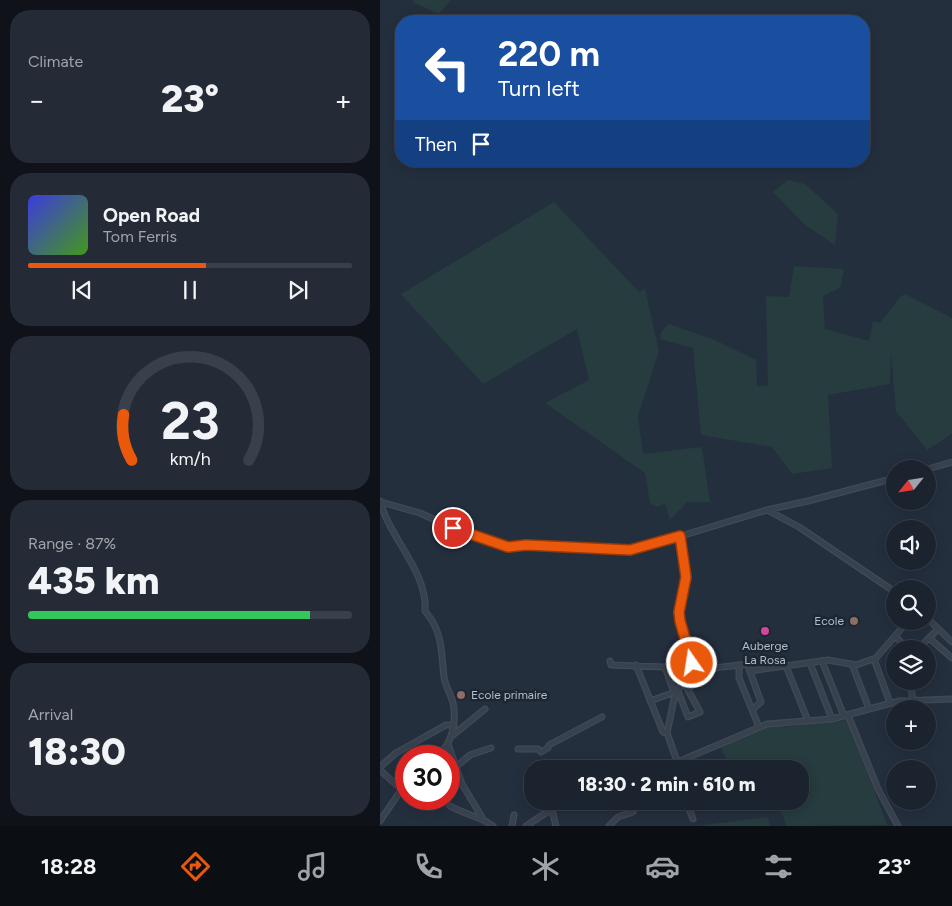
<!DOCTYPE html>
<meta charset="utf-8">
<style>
body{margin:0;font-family:Figtree,sans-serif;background:#242b36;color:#f1f3f6;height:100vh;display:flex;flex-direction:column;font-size:19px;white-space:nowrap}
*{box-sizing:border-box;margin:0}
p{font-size:16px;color:#a0a4aa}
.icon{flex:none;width:28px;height:28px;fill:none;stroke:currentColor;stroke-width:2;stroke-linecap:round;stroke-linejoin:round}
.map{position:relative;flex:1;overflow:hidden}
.details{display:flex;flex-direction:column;gap:10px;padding:10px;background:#0f1319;width:380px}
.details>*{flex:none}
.top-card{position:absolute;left:15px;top:15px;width:475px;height:152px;border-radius:20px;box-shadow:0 2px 12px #0003,0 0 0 1px #39404a;background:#1a4fa0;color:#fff;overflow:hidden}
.needle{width:32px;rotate:240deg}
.buttons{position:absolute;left:506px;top:460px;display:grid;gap:10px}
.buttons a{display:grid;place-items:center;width:50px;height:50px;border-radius:50%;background:#1b232e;box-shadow:0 2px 12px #0003,0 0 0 1px #39404a;font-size:25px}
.speed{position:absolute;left:15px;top:745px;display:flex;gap:10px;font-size:25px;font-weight:700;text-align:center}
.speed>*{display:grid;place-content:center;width:65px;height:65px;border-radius:50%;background:#1b232e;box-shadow:0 2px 12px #0003,0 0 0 1px #39404a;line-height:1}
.speed .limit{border:8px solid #d22;background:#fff;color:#111}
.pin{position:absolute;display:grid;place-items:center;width:42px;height:42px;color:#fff;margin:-21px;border:2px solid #fff;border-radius:50%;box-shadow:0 1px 5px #0007}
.me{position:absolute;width:55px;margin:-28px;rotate:347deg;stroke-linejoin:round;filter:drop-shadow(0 0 4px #0008)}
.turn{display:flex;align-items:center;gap:18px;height:105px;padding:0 20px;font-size:22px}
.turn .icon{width:65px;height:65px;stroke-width:2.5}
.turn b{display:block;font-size:35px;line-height:42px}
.then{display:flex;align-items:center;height:48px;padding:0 20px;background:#0003;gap:10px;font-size:19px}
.big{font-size:38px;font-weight:800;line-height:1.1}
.details .card{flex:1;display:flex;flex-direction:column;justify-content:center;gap:8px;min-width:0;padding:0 18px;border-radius:20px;background:#242b36}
.details .dial{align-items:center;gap:0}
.dial svg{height:130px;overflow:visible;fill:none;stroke:#39404a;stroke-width:7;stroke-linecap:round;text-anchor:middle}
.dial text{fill:#f1f3f6;stroke:none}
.song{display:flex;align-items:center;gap:15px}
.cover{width:60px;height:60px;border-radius:8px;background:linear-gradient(135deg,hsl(240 70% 55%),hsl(100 70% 35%))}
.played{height:5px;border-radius:2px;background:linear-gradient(90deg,#ea580c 55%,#39404a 55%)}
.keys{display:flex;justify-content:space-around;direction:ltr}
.heat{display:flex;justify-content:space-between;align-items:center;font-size:28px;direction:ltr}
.charge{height:8px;border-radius:4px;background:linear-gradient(90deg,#34c759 87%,#39404a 0)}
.trip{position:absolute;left:144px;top:760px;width:285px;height:50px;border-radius:20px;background:#1b232e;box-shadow:0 2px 12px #0003,0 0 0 1px #39404a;font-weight:800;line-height:50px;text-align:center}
.tab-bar{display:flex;height:80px;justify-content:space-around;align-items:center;background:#0b0e12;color:#a0a4aa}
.tab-bar .icon{width:35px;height:35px}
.tab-bar .selected{color:#ea580c}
.tab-bar b{font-size:22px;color:#f1f3f6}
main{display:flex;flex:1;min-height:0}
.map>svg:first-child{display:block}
</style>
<main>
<section class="details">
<div class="card"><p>Climate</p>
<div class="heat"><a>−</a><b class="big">23°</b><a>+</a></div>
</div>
<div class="card">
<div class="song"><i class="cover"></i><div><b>Open Road</b><p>Tom Ferris</p></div></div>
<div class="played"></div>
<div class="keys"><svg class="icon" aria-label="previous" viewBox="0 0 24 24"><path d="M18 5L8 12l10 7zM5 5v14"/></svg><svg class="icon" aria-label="pause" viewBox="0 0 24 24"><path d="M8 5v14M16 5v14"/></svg><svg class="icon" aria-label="next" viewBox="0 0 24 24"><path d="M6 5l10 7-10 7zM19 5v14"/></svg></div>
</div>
<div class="card dial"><svg viewBox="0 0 100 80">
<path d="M14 69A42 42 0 1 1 86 69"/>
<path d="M14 69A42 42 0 0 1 9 41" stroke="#ea580c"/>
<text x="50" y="56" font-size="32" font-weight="700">23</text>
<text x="50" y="72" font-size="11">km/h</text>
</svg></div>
<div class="card"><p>Range · 87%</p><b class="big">435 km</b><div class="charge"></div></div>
<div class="card"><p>Arrival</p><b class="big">18:30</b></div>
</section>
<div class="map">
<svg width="572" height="826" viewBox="0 0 572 826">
<rect width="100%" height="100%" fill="#242f3e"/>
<path fill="#263c3f" d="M34,0H71L59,14L32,2Z
M408,180L425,184L458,214L455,245L425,225L393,192Z
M174,202L259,292L265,289L279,351L258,416L263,454L322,447L330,502H307L290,520L285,503L278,507L270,503L265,473L165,403L209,380L197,329L103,384L21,294Z
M414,266L464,269L460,288L443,296L445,329L489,341L493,321L500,323L520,297L525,294L572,318V434L547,450L516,411L511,354L510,384L448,395L452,468L412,474L392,447L321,435L313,348L280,339L281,332L289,324L335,340L376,360L377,386H388L386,296L409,297Z
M468,720L507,825L407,826L398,805L383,801H420V769H351L339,744L387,724L399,723L404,727Z
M388,817L390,826H316Z"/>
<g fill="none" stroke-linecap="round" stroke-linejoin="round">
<g stroke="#414a57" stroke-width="7">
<path id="minor" d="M548,469L572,462
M0,501C10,539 48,572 45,611C63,632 61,651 64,677C65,686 71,694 73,703C77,722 72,745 57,756
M1,502L40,513L70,527L119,546L239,549H258L387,510L419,527L515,592
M387,510L428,501L515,478
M548,619L572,642
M515,636L528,649
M549,638L572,658
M538,649L558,629
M494,659L510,703
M230,661L231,665L285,667L294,692
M442,661L464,716
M430,663L452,719
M472,664L489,709
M256,665L283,732L287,733
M359,665V678L379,727
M406,666L428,721
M369,669L381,702L372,710
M308,671L368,664
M370,671L448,660L476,665L496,658L528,621
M530,681L533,701
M270,701L298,691L308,717L320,712L303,681
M468,715L498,789L518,826
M73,735L105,709
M68,744L82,784L103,819
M138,749H158L161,752L168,748L169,745L222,717
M297,761L287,733L294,699L311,663L300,621L299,612L306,577L300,535
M77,766L90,755L111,748
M0,767L16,753L66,725H73
M281,769L387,724L452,719L519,701L572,699
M0,770L21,789
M306,801L313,819
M70,806C84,814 101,817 113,826
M172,810L176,826
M0,821L26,783
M132,826L134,815
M146,826L184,801
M229,826L238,817L253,812"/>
</g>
<use href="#minor" stroke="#38414e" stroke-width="4.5"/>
</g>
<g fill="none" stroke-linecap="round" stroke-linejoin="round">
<g stroke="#983908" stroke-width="12">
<path id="route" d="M73,528L128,547L146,545L250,550L300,536L306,577L299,612L300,621L312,663"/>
</g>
<use href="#route" stroke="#ea580c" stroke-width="9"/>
</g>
<g fill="#8d6e63" stroke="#1d2633" stroke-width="2">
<circle cx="474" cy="621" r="5"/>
<circle cx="81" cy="695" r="5"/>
</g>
<circle fill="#d1479c" stroke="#1d2633" stroke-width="2" cx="385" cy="631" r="5"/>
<g text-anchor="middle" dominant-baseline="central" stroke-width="5" stroke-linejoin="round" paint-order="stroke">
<g font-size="12" fill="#b4bcc9" stroke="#1d2633" text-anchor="end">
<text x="464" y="621">Ecole</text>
<text x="385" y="646" text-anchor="middle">Auberge<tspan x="385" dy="14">La Rosa</tspan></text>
<text x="91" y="695" text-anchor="start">Ecole primaire</text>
</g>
</g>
</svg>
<div class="buttons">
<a><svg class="needle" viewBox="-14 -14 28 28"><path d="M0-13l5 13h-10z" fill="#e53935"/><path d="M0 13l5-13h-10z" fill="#a0a4aa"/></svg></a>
<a><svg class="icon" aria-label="sound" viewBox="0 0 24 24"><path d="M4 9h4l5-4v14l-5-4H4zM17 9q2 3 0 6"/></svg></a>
<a><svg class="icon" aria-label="search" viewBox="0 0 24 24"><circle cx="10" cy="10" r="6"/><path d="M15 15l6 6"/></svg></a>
<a><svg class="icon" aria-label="layers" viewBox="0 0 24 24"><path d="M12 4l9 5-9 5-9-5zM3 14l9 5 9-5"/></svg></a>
<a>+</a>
<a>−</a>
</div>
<div class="speed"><div class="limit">30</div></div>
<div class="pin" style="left:73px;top:528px;background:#d93025"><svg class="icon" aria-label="arrive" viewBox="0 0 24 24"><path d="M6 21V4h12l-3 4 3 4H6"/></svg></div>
<svg class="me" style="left:312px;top:663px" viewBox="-20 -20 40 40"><circle r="17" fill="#ea580c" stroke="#fff" stroke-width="3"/><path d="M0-11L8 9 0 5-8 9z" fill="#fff"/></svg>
<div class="trip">18:30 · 2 min · 610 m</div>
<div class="top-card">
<div class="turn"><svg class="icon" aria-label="left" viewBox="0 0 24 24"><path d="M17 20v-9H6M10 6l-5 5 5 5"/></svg><div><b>220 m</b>Turn left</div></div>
<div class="then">Then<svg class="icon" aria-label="arrive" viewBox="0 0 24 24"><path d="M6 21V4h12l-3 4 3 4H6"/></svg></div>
</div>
</div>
</main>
<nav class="tab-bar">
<b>18:28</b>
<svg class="icon selected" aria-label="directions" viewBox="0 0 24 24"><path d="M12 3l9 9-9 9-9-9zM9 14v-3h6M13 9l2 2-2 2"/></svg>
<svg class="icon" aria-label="music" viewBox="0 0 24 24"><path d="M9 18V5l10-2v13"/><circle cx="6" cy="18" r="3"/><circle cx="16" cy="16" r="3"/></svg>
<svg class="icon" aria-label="phone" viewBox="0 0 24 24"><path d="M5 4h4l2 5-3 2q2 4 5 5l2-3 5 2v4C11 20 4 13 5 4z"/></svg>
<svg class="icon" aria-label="climate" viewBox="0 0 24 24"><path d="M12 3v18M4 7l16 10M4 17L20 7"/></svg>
<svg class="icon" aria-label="car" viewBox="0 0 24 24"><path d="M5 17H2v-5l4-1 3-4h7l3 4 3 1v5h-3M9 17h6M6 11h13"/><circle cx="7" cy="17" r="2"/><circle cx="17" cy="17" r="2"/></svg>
<svg class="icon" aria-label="filters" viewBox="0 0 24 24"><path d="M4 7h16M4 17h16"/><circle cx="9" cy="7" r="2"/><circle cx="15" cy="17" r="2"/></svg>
<b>23°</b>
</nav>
